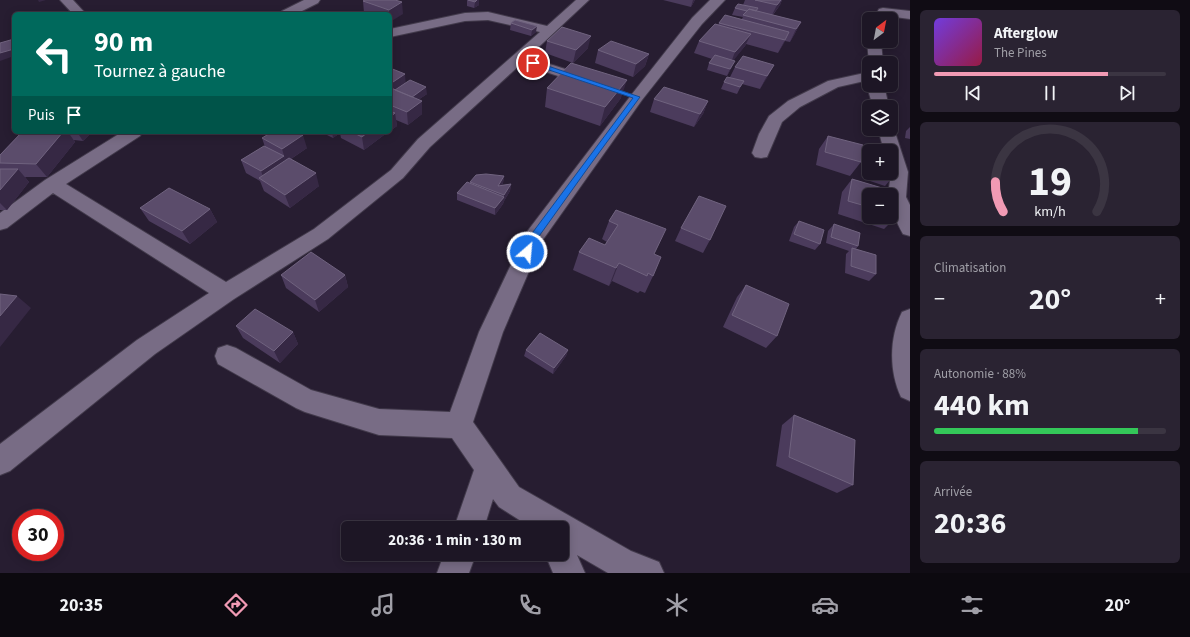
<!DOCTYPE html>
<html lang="fr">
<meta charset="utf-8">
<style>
body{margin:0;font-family:"Source Sans 3",sans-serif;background:#2a2332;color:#f1f3f6;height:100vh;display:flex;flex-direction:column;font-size:15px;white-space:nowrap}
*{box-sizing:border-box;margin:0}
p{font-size:13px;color:#a09fa7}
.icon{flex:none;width:22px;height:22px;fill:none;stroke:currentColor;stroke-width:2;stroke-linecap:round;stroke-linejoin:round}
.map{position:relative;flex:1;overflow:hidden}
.details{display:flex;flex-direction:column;gap:10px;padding:10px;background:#100c14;width:280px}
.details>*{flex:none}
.hud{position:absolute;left:12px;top:12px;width:380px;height:122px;border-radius:6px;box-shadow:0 2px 10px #0003,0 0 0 1px #3b3542;background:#00695c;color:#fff;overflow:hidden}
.needle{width:26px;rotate:32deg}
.buttons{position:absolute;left:862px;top:12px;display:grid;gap:8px}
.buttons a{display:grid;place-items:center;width:36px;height:36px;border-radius:6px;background:#1d1625;box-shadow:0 2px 10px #0003,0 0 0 1px #3b3542;font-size:20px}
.speed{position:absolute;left:12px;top:509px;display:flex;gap:8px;font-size:20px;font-weight:700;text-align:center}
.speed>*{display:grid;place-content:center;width:52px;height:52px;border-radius:50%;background:#1d1625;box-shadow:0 2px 10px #0003,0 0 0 1px #3b3542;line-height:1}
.speed .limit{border:6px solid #d22;background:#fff;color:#111}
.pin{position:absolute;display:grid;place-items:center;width:34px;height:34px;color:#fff;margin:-17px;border:2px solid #fff;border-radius:50%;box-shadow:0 1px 4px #0007}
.me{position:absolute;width:44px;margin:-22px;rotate:27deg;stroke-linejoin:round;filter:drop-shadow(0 0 3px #0008)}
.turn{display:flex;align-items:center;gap:14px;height:84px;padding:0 16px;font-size:18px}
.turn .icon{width:52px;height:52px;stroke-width:2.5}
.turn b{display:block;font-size:28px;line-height:34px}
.then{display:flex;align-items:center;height:38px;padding:0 16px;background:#0003;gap:8px;font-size:15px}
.big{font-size:30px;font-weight:700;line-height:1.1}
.details .card{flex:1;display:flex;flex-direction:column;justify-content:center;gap:6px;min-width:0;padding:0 14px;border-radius:6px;background:#2a2332}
.details .dial{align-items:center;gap:0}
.dial svg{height:104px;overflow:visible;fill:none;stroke:#3b3542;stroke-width:7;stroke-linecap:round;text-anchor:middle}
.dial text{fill:#f1f3f6;stroke:none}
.song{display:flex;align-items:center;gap:12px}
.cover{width:48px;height:48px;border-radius:6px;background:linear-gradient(135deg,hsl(260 70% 55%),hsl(340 70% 35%))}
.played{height:4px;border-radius:2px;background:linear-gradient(90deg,#f19ab4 75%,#3b3542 75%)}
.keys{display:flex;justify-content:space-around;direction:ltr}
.heat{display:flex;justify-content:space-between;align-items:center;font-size:22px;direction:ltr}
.charge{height:6px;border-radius:3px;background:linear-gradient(90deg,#34c759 88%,#3b3542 0)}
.trip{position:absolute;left:341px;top:521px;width:228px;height:40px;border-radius:6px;background:#1d1625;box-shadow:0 2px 10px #0003,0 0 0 1px #3b3542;font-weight:700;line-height:40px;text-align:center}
.menu{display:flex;height:64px;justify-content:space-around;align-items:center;background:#0c090f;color:#a09fa7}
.menu .icon{width:28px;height:28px}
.menu .selected{color:#f19ab4}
.menu b{font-size:18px;color:#f1f3f6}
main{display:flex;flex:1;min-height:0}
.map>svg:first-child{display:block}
</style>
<main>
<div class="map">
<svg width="910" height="573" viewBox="0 0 910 573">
<rect width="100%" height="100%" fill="#271d31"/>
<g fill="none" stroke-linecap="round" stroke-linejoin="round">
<g stroke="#423a4b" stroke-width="2">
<path id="minor" d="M60,0H73L86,14H73Z
M304,0H320L318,3L296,14H280L282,11Z
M576,0H589L528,57L596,79L599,82L596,85L591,87L586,85L521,64L430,147L403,178L328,239L234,299L155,354L10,471L0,475V444L137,340L209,293L53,193L7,228L0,230V213L45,180L122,132H142L140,136L66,184L226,282L314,229L391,170L418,139L540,32L488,20L465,21L390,37V29L465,13L488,12L547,26Z
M710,0H725L702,24L642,100L542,241L503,332L473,422L519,487L631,551L659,562L664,573H608L577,555L585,573H553L545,554H562V528H532L499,507L493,499L484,528H454L474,470L452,438L379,435L305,412L296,408L218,364L215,356L218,348L227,345L236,348L311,390L379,409L450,412L479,332L526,233L632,94L692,18Z
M883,8L910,11V19L887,16L885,19H873L879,9Z
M869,38V41H881L883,63H869L867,41Z
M869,72V80L838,87L800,107L782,122L767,157L761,158L755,157L752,153L759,134L769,116L788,101L828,81Z
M869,84L884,85L889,107H873L868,90Z
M891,125L894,129L908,172L906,197L910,205V236L903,234C896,222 891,209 891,195H888L891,173V151H884L878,129H891Z
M910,309V401L901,397C889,371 889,338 902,312Z
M444,554H476L469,573H437Z"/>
</g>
<use href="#minor" fill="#786c85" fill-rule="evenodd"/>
</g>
<path fill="#4b3b5c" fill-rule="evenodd" d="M467,0H479V5L474,8L467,6Z
M663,0H695L691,7Z
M745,0H782L780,5L773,15L801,22L794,35L790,42L785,41L778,53L746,44L745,46L733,60L732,67L727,76L707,70L709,63L712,59L694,53L699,41L718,25L719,23L741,20L743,17L732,15L735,8L743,5Z
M363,1L403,14H367L364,13Z
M515,20L536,32L531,36L510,30L511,23Z
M547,41L588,48L573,63L545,53Z
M598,50L649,54L645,66L633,77L595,63Z
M774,65L760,89L742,84L737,94L721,89L724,82L730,77L735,67Z
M390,68L405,83L427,94L418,100L422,101V114L408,125L396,120L397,126L390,131Z
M547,88L621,98L600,126L545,107Z
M654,99L708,101L703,114L694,127L650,112Z
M910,127V139L905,138L906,131Z
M22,132H92L83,141L74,140L75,142L47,177H25L29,182L7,210H0V155Z
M321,132H388L364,150L341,138L340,133L333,138Z
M828,136L861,162L850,176L816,165L819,149Z
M262,138L307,148L291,159L319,186L290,208L264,191L260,181L246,173L241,160L265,147Z
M869,159V173H891V179L885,186L864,179Z
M504,176L503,183L502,185L511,184L510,191L504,201L503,204L495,215L457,200V193L470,184V182Z
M852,179L899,193L897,216L884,229L838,214L842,192ZM869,195H891V217H869Z
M140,208L210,209L217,222L190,244L149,221Z
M616,210L654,254L653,276L645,293L640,291L638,293L612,281L609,286L573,270L579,252L605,245L607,242L602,239L609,221Z
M799,221L820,244L815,250L789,241L794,227Z
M834,224L858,246L856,249L876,274L869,281L845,273L846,254L849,251L826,243L828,231Z
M681,228L710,240L703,253L675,241Z
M281,275H345L348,287L319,312L286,288Z
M746,285L777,336L766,348L723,327L737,297Z
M236,326L293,332L298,344L280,363L243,338Z
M526,350H568L566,356L553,374L524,356Z
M794,415L853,485L837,493L776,466L782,425Z"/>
<path fill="#362844" d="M38,0H46L39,2Z
M477,0H479V5L474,8L475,2Z
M693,0H695L691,7Z
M781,0H782L780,5L771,17L777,5Z
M402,2L403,14L390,22V14H389V10Z
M801,22L794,35L790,42L796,29Z
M537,26L536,32L531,36L532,30Z
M789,32L783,45L778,53L785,40Z
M751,34L745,46L730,65L735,52Z
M591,36L588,48L573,63L576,50Z
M14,49V56L0,61V53Z
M649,54L645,66L633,77L636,64Z
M735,61L732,67L727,76L730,69Z
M774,65L767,78L760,89L767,76Z
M405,74L406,87L390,97V84Z
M627,80L621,98L600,126L605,107Z
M426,87L427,94L412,104V98Z
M422,101V114L408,125L407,112Z
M708,101L703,114L694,127L700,114Z
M395,113L397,126L390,131V117Z
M63,132H68L75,142L47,177L36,164Z
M77,132H92L83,141Z
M332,132H339L340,133L333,138Z
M368,132H388L364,150L362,137Z
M303,135L307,148L286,162L282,149Z
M284,156L288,170L265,182L261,171Z
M18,169L29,182L7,210L0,203V190Z
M316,173L319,186L290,208L285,195Z
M504,176L503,183L497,193L498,186Z
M511,184L510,191L504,201L503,204L495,215V208L504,198V195Z
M210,209L217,222L190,244L182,231Z
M619,263L612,281L609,286L616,268Z
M345,275L348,287L319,312L315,300Z
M17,296L31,308L0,347V316Z
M293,332L298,344L280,363L274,351Z
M568,350L566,356L553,374L554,368Z"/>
<path fill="#5b4c6b" stroke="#70637f" d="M365,0H395L402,2L389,10L363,1Z
M468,0H477L475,2Z
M755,0H781L777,5Z
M738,4L758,8L756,11L749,9L747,11L735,8Z
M749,9L801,22L796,29L743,15Z
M725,15L789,32L785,40L719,23Z
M515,20L537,26L532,30L511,23Z
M715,24L751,34L735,52L699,41Z
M562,27L591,36L576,50L547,41Z
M14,39V49L0,53V43Z
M611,41L649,54L636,64L598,50Z
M715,55L735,61L730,69L709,63Z
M743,56L774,65L767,76L735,67Z
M571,63L627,80L605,107L547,88Z
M390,68L405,74L390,84Z
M727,77L744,81L740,87L724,82Z
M410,80L426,87L412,97L395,90Z
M664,87L708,101L700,114L654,99Z
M391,88L422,101L407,112L390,105V89Z
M390,111L395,113L390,117Z
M22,132H63L36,164L0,163V155Z
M272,132H297L303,135L282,149L262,138Z
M352,132H368L362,137Z
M828,136L863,145L861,162L825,152Z
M264,146L284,156L261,171L241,160Z
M289,158L316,173L285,195L259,178Z
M891,158L895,159L891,179L873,173H891Z
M0,169H18L0,190Z
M486,174L504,176L498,186L511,184L504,195L470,182L476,175Z
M852,179L899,193L897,216L891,214V195H869V207L848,201Z
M467,182L504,197L495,208L457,193Z
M169,188L210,209L182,231L140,208Z
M699,196L726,206L710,240L681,228Z
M616,210L666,229L654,254L661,257L653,276L648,273L647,276L619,263L616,268L579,252L589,238L605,245L618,225L609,221Z
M799,221L824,230L820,244L794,234Z
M834,224L860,233L858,246L831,237Z
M852,248L876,255V274L851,266Z
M311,252L345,275L315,300L281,275Z
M746,285L789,304L777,336L732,315Z
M0,294L17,296L0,316Z
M255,309L293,332L274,351L236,326Z
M540,333L568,350L554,368L526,350Z
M794,415L855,440L853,485L789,457Z"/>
<path fill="#1a73e8" stroke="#114b97" d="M533,61L640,97L590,165L537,239L530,254L527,255L523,252L530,236L633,98L531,64L530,63Z"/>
</svg>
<div class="buttons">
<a><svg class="needle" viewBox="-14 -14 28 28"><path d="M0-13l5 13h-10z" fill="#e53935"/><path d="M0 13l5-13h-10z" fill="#a09fa7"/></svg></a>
<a><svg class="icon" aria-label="sound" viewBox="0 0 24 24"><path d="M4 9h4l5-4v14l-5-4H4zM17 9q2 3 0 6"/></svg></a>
<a><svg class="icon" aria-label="layers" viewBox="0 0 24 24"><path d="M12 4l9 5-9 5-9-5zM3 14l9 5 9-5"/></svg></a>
<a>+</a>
<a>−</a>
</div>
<div class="speed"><div class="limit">30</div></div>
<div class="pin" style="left:533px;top:63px;background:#d93025"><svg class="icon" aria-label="arrive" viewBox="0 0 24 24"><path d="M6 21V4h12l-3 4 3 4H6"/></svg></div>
<svg class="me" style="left:527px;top:252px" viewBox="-20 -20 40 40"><circle r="17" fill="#1a73e8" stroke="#fff" stroke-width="3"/><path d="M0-11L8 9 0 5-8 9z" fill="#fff"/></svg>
<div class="trip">20:36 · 1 min · 130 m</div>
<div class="hud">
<div class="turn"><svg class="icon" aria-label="left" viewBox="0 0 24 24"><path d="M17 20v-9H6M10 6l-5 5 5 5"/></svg><div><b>90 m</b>Tournez à gauche</div></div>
<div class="then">Puis<svg class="icon" aria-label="arrive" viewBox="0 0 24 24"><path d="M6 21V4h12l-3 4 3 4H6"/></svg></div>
</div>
</div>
<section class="details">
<div class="card">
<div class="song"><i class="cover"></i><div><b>Afterglow</b><p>The Pines</p></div></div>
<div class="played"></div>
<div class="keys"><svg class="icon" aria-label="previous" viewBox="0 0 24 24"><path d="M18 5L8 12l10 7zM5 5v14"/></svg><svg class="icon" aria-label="pause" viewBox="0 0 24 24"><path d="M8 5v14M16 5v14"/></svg><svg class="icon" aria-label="next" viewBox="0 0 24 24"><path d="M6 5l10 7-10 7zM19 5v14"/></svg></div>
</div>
<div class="card dial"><svg viewBox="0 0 100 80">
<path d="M14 69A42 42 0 1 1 86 69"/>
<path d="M14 69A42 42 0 0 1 8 46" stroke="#f19ab4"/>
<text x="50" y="56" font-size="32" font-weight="700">19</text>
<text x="50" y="72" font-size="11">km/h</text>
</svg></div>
<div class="card"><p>Climatisation</p>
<div class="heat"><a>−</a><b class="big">20°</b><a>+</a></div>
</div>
<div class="card"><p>Autonomie · 88%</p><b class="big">440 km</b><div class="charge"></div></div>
<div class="card"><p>Arrivée</p><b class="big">20:36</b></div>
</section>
</main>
<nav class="menu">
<b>20:35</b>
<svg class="icon selected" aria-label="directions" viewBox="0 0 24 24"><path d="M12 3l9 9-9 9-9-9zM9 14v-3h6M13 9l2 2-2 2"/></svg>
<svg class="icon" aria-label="music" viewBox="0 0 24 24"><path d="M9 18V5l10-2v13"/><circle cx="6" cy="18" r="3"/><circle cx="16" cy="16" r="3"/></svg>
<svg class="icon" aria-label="phone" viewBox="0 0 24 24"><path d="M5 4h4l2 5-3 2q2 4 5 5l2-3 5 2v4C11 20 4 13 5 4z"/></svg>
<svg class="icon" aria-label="climate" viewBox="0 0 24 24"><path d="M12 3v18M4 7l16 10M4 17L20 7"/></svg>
<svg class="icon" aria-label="car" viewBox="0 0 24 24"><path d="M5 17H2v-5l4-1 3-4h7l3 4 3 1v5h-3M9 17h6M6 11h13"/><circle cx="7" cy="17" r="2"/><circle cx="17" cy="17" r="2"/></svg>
<svg class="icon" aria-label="filters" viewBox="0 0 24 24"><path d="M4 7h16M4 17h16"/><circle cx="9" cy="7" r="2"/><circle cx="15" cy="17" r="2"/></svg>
<b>20°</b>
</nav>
